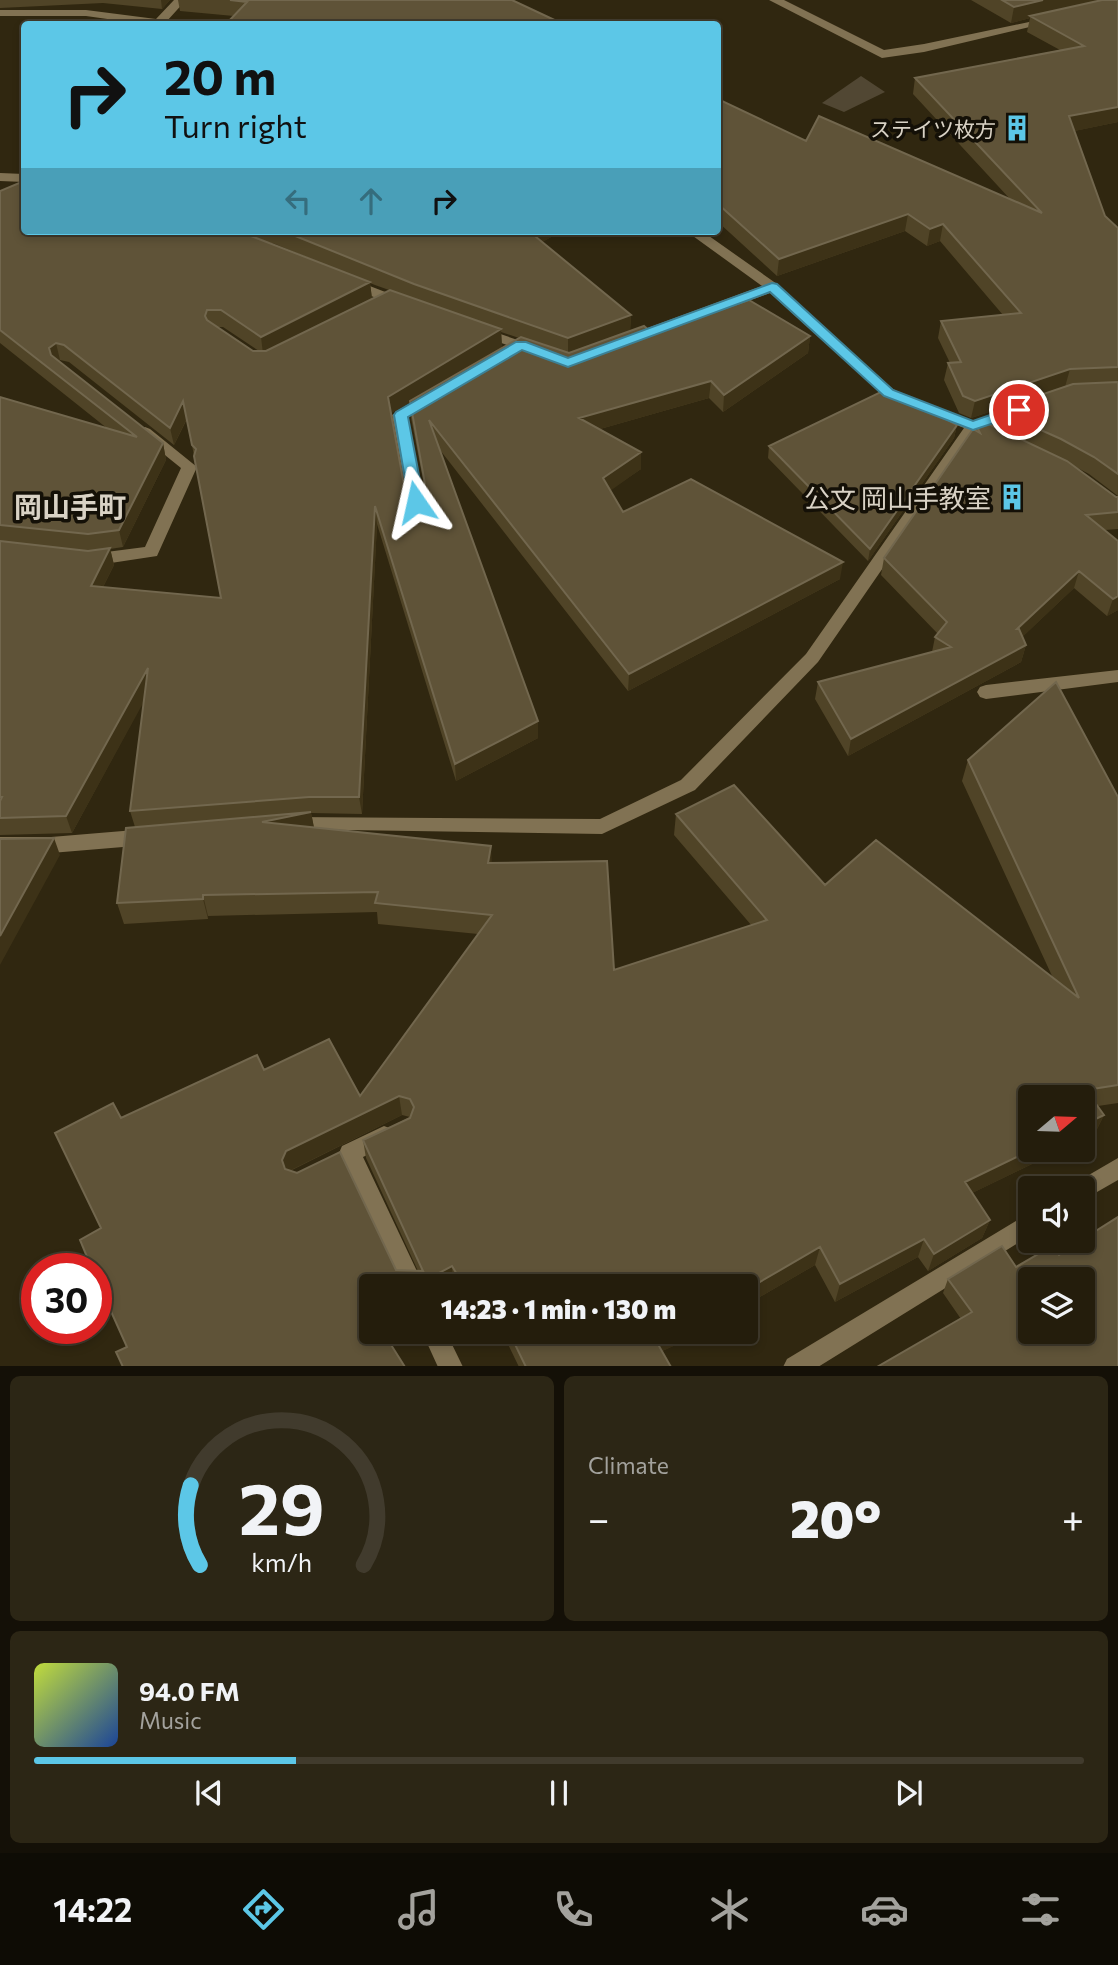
<!DOCTYPE html>
<meta charset="utf-8">
<style>
body{margin:0;font-family:Commissioner,"Noto Sans JP",sans-serif;background:#2c2615;color:#f1f3f6;height:100vh;display:flex;flex-direction:column;font-size:26px;white-space:nowrap}
*{box-sizing:border-box;margin:0}
p{font-size:23px;color:#a3a29d}
.icon{flex:none;width:38px;height:38px;fill:none;stroke:currentColor;stroke-width:2;stroke-linecap:round;stroke-linejoin:round}
.map{position:relative;height:1366px;overflow:hidden}
.sheet{display:flex;flex-direction:column;gap:10px;padding:10px;background:#141007;flex:1}
.sheet>*{flex:none}
.top-card{position:absolute;left:21px;top:21px;width:700px;height:214px;border-radius:7px;box-shadow:0 4px 10px #0003,0 0 0 2px #413b2d;background:#5cc7e7;color:#111;overflow:hidden}
.needle{width:46px;rotate:71deg}
.tools{position:absolute;left:1018px;top:1085px;display:grid;gap:14px}
.tools a{display:grid;place-items:center;width:77px;height:77px;border-radius:7px;background:#241d0c;box-shadow:0 4px 10px #0003,0 0 0 2px #413b2d;font-size:35px}
.speed{position:absolute;left:21px;top:1253px;display:flex;gap:14px;font-size:35px;font-weight:700;text-align:center}
.speed>*{display:grid;place-content:center;width:91px;height:91px;border-radius:50%;background:#241d0c;box-shadow:0 4px 10px #0003,0 0 0 2px #413b2d;line-height:1}
.speed .limit{border:10px solid #d22;background:#fff;color:#111}
.pin{position:absolute;display:grid;place-items:center;width:60px;height:60px;color:#fff;margin:-30px;border:4px solid #fff;border-radius:50%;box-shadow:0 2px 7px #0007}
.me{position:absolute;width:77px;margin:-38px;rotate:349deg;stroke-linejoin:round;filter:drop-shadow(0 0 5px #0008)}
.turn{display:flex;align-items:center;gap:24px;height:147px;padding:0 28px;font-size:32px}
.turn .icon{width:91px;height:91px;stroke-width:2.5}
.turn b{display:block;font-size:49px;line-height:60px}
.lanes{display:flex;align-items:center;height:66px;padding:0 28px;background:#0003;justify-content:center;gap:35px;direction:ltr}
.lanes .off{opacity:.35}
.big{font-size:52px;font-weight:800;line-height:1.1}
.sheet .tile{flex:1;display:flex;flex-direction:column;justify-content:center;gap:10px;min-width:0;padding:0 24px;border-radius:10px;background:#2c2615}
.sheet .dial{align-items:center;gap:0}
.dial svg{height:182px;overflow:visible;fill:none;stroke:#413b2d;stroke-width:7;stroke-linecap:round;text-anchor:middle}
.dial text{fill:#f1f3f6;stroke:none}
.song{display:flex;align-items:center;gap:21px}
.cover{width:84px;height:84px;border-radius:10px;background:linear-gradient(135deg,hsl(70 70% 55%),hsl(220 70% 35%))}
.played{height:7px;border-radius:4px;background:linear-gradient(90deg,#5cc7e7 25%,#413b2d 25%)}
.keys{display:flex;justify-content:space-around;direction:ltr}
.heat{display:flex;justify-content:space-between;align-items:center;font-size:38px;direction:ltr}
.sheet .tiles{flex:1;display:grid;gap:10px;grid-template-columns:1fr 1fr}
.tile:last-child{grid-column:span 2}
.trip{position:absolute;left:359px;top:1274px;width:399px;height:70px;border-radius:7px;background:#241d0c;box-shadow:0 4px 10px #0003,0 0 0 2px #413b2d;font-weight:800;line-height:70px;text-align:center}
.tabs{display:flex;height:112px;justify-content:space-around;align-items:center;background:#0e0c05;color:#a3a29d}
.tabs .icon{width:49px;height:49px}
.tabs .selected{color:#5cc7e7}
.tabs b{font-size:32px;color:#f1f3f6}
.map>svg:first-child{display:block}
</style>
<div class="map">
<svg width="1118" height="1367" viewBox="0 0 1118 1367">
<rect width="100%" height="100%" fill="#302710"/>
<path fill="#514733" d="M861,76L885,92L844,112L822,103Z"/>
<g fill="none" stroke-linecap="round" stroke-linejoin="round">
<path fill="#817253" fill-rule="evenodd" d="M174,0H186L167,21L169,24H143L86,16H0V10H86L156,19Z
M769,0H784L884,50L924,44L1053,17L1059,20L924,52L882,58Z
M0,173L24,174V182L0,181Z
M686,231H702L777,284L894,390L973,421L1016,406L1024,411L1021,414L988,426L991,430L988,433H976L818,662L695,790L602,834L283,829L281,824L283,819L290,817L600,819L681,780L806,654L964,428L884,396L770,293L633,343H623L621,340L623,337L762,286Z
M349,278L406,300L408,303L401,307L396,306L344,285L342,282Z
M480,327L538,347L540,350L533,354L475,334L473,331L475,328Z
M430,393L437,398L435,401L408,417L424,502L416,507L408,502L392,415Z
M145,427L150,429L197,467L157,556L91,566L85,564L83,560L85,556L91,554L145,547L181,468L140,435L137,432Z
M1118,670V682L986,699L980,697L977,692L980,687L986,685Z
M147,829L154,832L156,837L154,842L147,845L51,853H0V837H51Z
M384,1126L392,1129L395,1136L392,1143L363,1157L424,1286H401L339,1153L342,1146Z
M1118,1158V1180L1083,1200V1188H1073L1075,1183Z
M1031,1212V1235L818,1367H783L787,1359Z
M422,1332H446L463,1367H438Z"/>
</g>
<path fill="#504427" fill-rule="evenodd" d="M0,0H170L162,9L103,3L0,8Z
M178,0H512L234,16L180,11Z
M971,0H1118V122L1074,131L1105,216L1118,228V496L1089,474L1072,465L1116,497H1118V529L1105,530L1118,541V610L1107,616L1074,588L1022,637L1026,645L1021,662L848,756L815,699L818,682L932,652L935,637L938,634L881,575L884,558L975,430L976,425L993,426L996,410L1065,387L971,418L959,413L944,380L948,363H950L938,338L941,321L1003,315L940,241L927,246L905,231L777,276L718,222V99L806,141L1010,199L913,94L915,78L1060,50L1027,32L1030,18L1011,23Z
M0,191L24,231H562L542,242L631,315L630,331L652,333L810,336L808,353L723,412L709,398L600,429L641,452V469L610,490L623,512L840,579L628,691L440,450L538,721V738L456,781L377,524L362,814L311,813L314,828L492,863L614,970L752,926L674,835L676,814L825,885L1053,978L962,781L968,760L1118,797V1103L1098,1106L1104,1115L1095,1133L1031,1150H1061L972,1193L990,1220L982,1238L928,1271L918,1257L835,1302L815,1265L746,1305V1286H455L453,1283L371,1286V1332L390,1338L391,1345L127,1347L101,1229L55,1133L121,1118L264,1070L360,1096L478,934L378,924L377,912L208,916V919L124,924L117,903L135,827L130,811L144,700L72,833L0,835V397L108,429L0,343ZM260,240L275,244L353,276ZM370,283L375,285L389,290L372,299ZM218,327H223L259,351H253ZM501,332L519,338L450,378L502,347ZM60,360L69,362L174,445L187,419L221,598L103,587L114,565L110,549L123,547L166,460L163,443L59,361ZM410,402L411,418L424,485L413,492L404,485L391,413ZM402,1115L410,1117L363,1140L366,1158L418,1271L396,1270L290,1171Z
M957,425L954,438L868,561L768,458L769,446Z
M1059,1255L1118,1367L961,1319L943,1293L948,1279L1016,1267Z
M502,1332H704L662,1351L671,1367H519Z"/>
<path fill="#3d3217" d="M161,0H170L162,9Z
M1043,0H1107L1030,16V18L1011,23L1014,7Z
M1118,107V122L1065,133L1069,116Z
M908,214L905,231L777,276L779,259Z
M943,224L940,241L927,246L930,229Z
M531,231H562L530,249V232Z
M370,282L372,299L263,354L261,337Z
M631,315L630,332L568,355V338Z
M501,329L502,347L390,414L388,397Z
M810,336L808,353L723,412L724,395Z
M56,343L60,360L53,365L49,348Z
M1070,369L1065,387L971,418L975,401Z
M711,381L709,398L579,435V418Z
M183,401L187,418L174,445L170,428Z
M957,425L954,438L868,561L870,549Z
M163,443L166,460L123,547L119,530Z
M641,452V469L603,496V478Z
M375,506L377,524L362,814L359,797Z
M110,548L114,565L95,603L91,586Z
M843,562L840,579L628,691L629,674Z
M1079,571L1074,588L1012,647L1017,629Z
M1118,596V610L1107,616L1113,599Z
M1026,645L1021,662L848,756L851,739Z
M148,668L153,685L72,833L66,816Z
M538,721V738L456,781L455,764Z
M311,812L315,833L262,822Z
M54,838L60,855L0,965V936Z
M491,846L492,866L488,863Z
M203,895L208,916V919L203,899Z
M399,1096L402,1115L291,1170L287,1178L282,1160L286,1151Z
M1104,1115L1095,1133L1083,1139V1125Z
M1031,1150H1061L958,1200L965,1182Z
M990,1220L982,1238L928,1271L934,1254Z
M924,1239L918,1257L835,1302L840,1284Z
M820,1247L815,1265L746,1305V1290Z
M452,1266L453,1283L448,1286H415Z
M485,1332H496L485,1336Z
M671,1332H704L654,1355L655,1339Z"/>
<path fill="#5f5338" stroke="#72674e" stroke-width="2" fill-rule="evenodd" d="M230,0H512L563,24H226L247,2Z
M1002,0H1043L1014,7Z
M1102,0H1118V107L1069,116L1105,216L1118,228V367L1070,369L975,401L963,396L948,363L961,362L941,321L1021,313L943,224L930,229L908,214L779,259L718,204V99L806,141L819,116L1042,213L915,78L1084,46L1030,16Z
M24,181V231H238L370,282L261,337L221,310H207L205,316L207,320L253,351H266L390,290L501,329L388,397L404,485L413,492L425,484L410,401L521,337L569,353L644,326L652,333L749,300L810,336L724,395L711,381L579,418L641,452L603,478L623,512L691,479L843,562L629,674L429,420L538,721L455,764L375,506L359,797H309L130,811L148,668L66,816L0,818V801L2,797H0V541L88,551L110,548L91,586L221,598L194,456L196,449L192,445L183,401L170,428L64,345L56,343L49,348L51,355L163,443L119,530L88,534L0,525V397L137,437L0,330V191Z
M283,231H531L530,232L631,315L568,338L414,284Z
M1118,382V474L1094,457L1061,439L996,410L1073,384Z
M889,388L957,425L870,549L769,446Z
M980,420L1067,461L1116,497H1118V512L1086,515L1118,541V596L1113,599L1079,571L1017,629H1019L1026,645L851,739L818,682L951,647L935,637L947,622L884,558L973,429L980,433L976,425Z
M1056,682L1118,797V1085L1086,1090L1104,1115L1083,1125V1097H1031V1150L965,1182L990,1220L934,1254L924,1239L840,1284L820,1247L746,1290V1286H464L452,1266L415,1286H371V1332H386L390,1338L388,1340L405,1367H123L116,1352L127,1347L96,1278V1269H92L80,1240L101,1228L55,1133L113,1103L121,1118L257,1055L264,1070L329,1039L360,1096L492,915L375,903L378,892L203,895V899L117,903L126,828L311,812L262,822L491,846L488,863L607,861L614,970L767,920L676,814L734,785L825,885L876,840L1079,998L968,760ZM399,1096L410,1099L414,1107L410,1118L363,1140L423,1271L396,1270L340,1152L297,1173L285,1169L282,1160L286,1151Z
M54,838L0,936V839Z
M1118,1217V1367H877L972,1312L948,1279L1002,1246L1016,1267L1052,1246L1059,1255L1081,1241H1083V1239ZM1031,1279H1083V1332H1031Z
M509,1332H671L655,1339L671,1367H526Z"/>
<path fill="#5cc7e7" stroke="#3c8196" stroke-width="2" d="M772,283L777,284L893,390L973,421L1019,405L1026,410L1024,413L973,430L884,396L770,292L568,367L522,350L408,417L424,502L416,507L409,502L394,415L396,412L516,342H526L568,358Z"/>
<defs>
<g id="building-bare" transform="scale(2.1)"><path d="M-4-6H4V6H1V3H-1V6H-4ZM-2.5-4.3h1.7v1.8h-1.7ZM.8-4.3h1.7v1.8H.8ZM-2.5-1h1.7V.8h-1.7ZM.8-1h1.7V.8H.8Z" fill="#5cc7e7" stroke="#141007" stroke-width="2.5" paint-order="stroke"/></g>
</defs>
<g fill-rule="evenodd">
<use href="#building-bare" x="1017" y="128"/>
<use href="#building-bare" x="1012" y="497"/>
</g>
<g text-anchor="middle" dominant-baseline="central" stroke-width="7" stroke-linejoin="round" paint-order="stroke">
<g font-size="21" fill="#d9d2c5" stroke="#141007" text-anchor="end">
<text x="996" y="128">ステイツ枚方</text>
</g>
<g font-size="26" fill="#d9d2c5" stroke="#141007" text-anchor="end">
<text x="991" y="497">公文 岡山手教室</text>
</g>
<g font-size="28" font-weight="bold" fill="#d9d2c5" stroke="#141007">
<text x="70" y="506">岡山手町</text>
</g>
</g>
</svg>
<div class="tools">
<a><svg class="needle" viewBox="-14 -14 28 28"><path d="M0-13l5 13h-10z" fill="#e53935"/><path d="M0 13l5-13h-10z" fill="#a3a29d"/></svg></a>
<a><svg class="icon" aria-label="sound" viewBox="0 0 24 24"><path d="M4 9h4l5-4v14l-5-4H4zM17 9q2 3 0 6"/></svg></a>
<a><svg class="icon" aria-label="layers" viewBox="0 0 24 24"><path d="M12 4l9 5-9 5-9-5zM3 14l9 5 9-5"/></svg></a>
</div>
<div class="speed"><div class="limit">30</div></div>
<div class="pin" style="left:1019px;top:410px;background:#d93025"><svg class="icon" aria-label="arrive" viewBox="0 0 24 24"><path d="M6 21V4h12l-3 4 3 4H6"/></svg></div>
<svg class="me" style="left:416px;top:502px" viewBox="-20 -20 40 40"><path d="M0-17L14 15 0 8-14 15z" fill="#5cc7e7" stroke="#fff" stroke-width="4"/></svg>
<div class="trip">14:23 · 1 min · 130 m</div>
<div class="top-card">
<div class="turn"><svg class="icon" aria-label="right" viewBox="0 0 24 24"><path d="M7 20v-9h11M14 6l5 5-5 5"/></svg><div><b>20 m</b>Turn right</div></div>
<div class="lanes"><svg class="icon off" aria-label="left" viewBox="0 0 24 24"><path d="M17 20v-9H6M10 6l-5 5 5 5"/></svg><svg class="icon off" aria-label="ahead" viewBox="0 0 24 24"><path d="M12 20V5M6 11l6-6 6 6"/></svg><svg class="icon" aria-label="right" viewBox="0 0 24 24"><path d="M7 20v-9h11M14 6l5 5-5 5"/></svg></div>
</div>
</div>
<section class="sheet">
<div class="tiles">
<div class="tile dial"><svg viewBox="0 0 100 80">
<path d="M14 69A42 42 0 1 1 86 69"/>
<path d="M14 69A42 42 0 0 1 10 34" stroke="#5cc7e7"/>
<text x="50" y="56" font-size="32" font-weight="700">29</text>
<text x="50" y="72" font-size="11">km/h</text>
</svg></div>
<div class="tile"><p>Climate</p>
<div class="heat"><a>−</a><b class="big">20°</b><a>+</a></div>
</div>
<div class="tile">
<div class="song"><i class="cover"></i><div><b>94.0 FM</b><p>Music</p></div></div>
<div class="played"></div>
<div class="keys"><svg class="icon" aria-label="previous" viewBox="0 0 24 24"><path d="M18 5L8 12l10 7zM5 5v14"/></svg><svg class="icon" aria-label="pause" viewBox="0 0 24 24"><path d="M8 5v14M16 5v14"/></svg><svg class="icon" aria-label="next" viewBox="0 0 24 24"><path d="M6 5l10 7-10 7zM19 5v14"/></svg></div>
</div>
</div>
</section>
<nav class="tabs">
<b>14:22</b>
<svg class="icon selected" aria-label="directions" viewBox="0 0 24 24"><path d="M12 3l9 9-9 9-9-9zM9 14v-3h6M13 9l2 2-2 2"/></svg>
<svg class="icon" aria-label="music" viewBox="0 0 24 24"><path d="M9 18V5l10-2v13"/><circle cx="6" cy="18" r="3"/><circle cx="16" cy="16" r="3"/></svg>
<svg class="icon" aria-label="phone" viewBox="0 0 24 24"><path d="M5 4h4l2 5-3 2q2 4 5 5l2-3 5 2v4C11 20 4 13 5 4z"/></svg>
<svg class="icon" aria-label="climate" viewBox="0 0 24 24"><path d="M12 3v18M4 7l16 10M4 17L20 7"/></svg>
<svg class="icon" aria-label="car" viewBox="0 0 24 24"><path d="M5 17H2v-5l4-1 3-4h7l3 4 3 1v5h-3M9 17h6M6 11h13"/><circle cx="7" cy="17" r="2"/><circle cx="17" cy="17" r="2"/></svg>
<svg class="icon" aria-label="filters" viewBox="0 0 24 24"><path d="M4 7h16M4 17h16"/><circle cx="9" cy="7" r="2"/><circle cx="15" cy="17" r="2"/></svg>
</nav>
